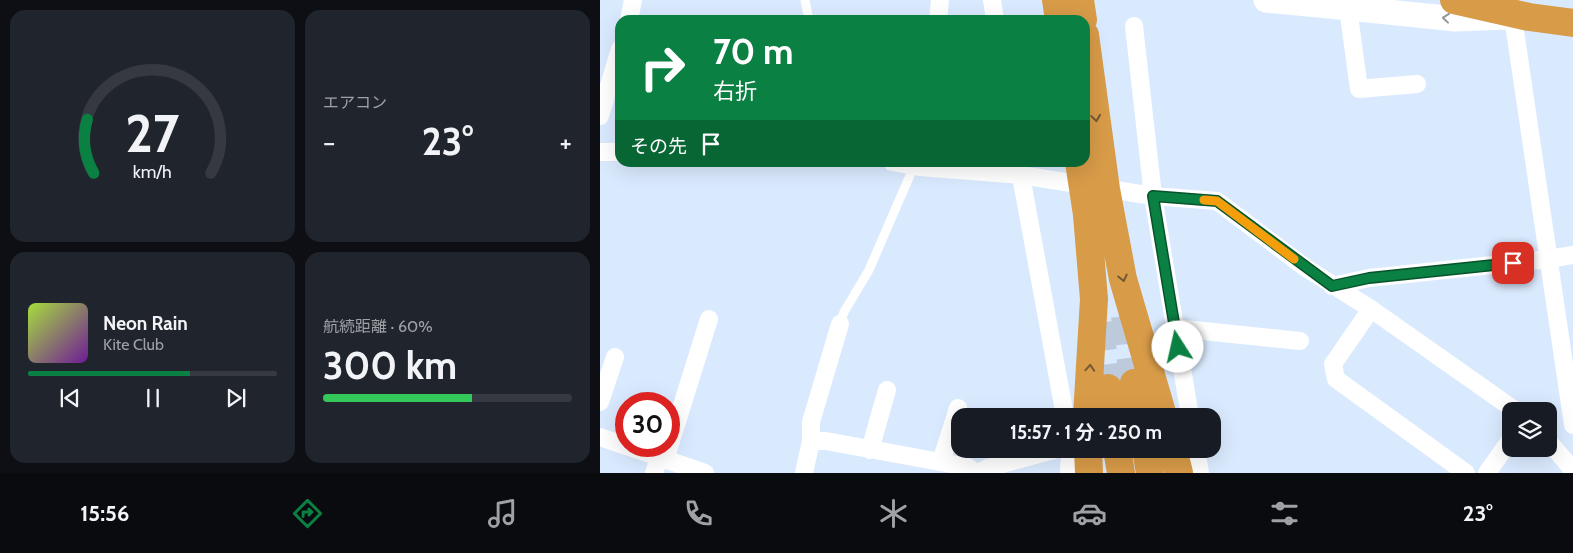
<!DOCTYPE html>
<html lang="ja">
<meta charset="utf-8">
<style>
body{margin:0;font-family:Cabin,"Noto Sans JP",sans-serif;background:#20242c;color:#f1f3f6;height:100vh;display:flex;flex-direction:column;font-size:19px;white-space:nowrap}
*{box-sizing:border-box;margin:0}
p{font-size:16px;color:#9ea1a6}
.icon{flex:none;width:28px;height:28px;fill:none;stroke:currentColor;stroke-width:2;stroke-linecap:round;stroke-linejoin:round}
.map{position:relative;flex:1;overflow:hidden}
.drawer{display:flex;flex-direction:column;gap:10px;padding:10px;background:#0d0f14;width:600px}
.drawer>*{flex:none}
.guide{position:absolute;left:15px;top:15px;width:475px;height:152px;border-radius:15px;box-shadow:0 5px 20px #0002;background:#0b8043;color:#fff;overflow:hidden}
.buttons{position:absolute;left:902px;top:402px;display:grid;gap:10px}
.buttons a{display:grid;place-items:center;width:55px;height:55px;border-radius:10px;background:#171b24;box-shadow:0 5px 20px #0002;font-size:25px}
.speed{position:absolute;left:15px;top:392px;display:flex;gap:10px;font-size:25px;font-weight:700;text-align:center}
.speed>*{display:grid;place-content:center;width:65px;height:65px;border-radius:50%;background:#171b24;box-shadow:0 5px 20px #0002;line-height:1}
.speed .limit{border:8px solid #d22;background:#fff;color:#111}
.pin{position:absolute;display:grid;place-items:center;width:42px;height:42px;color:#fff;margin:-21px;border-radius:10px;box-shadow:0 2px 8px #0006}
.me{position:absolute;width:55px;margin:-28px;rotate:350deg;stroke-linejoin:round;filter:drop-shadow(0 0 4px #0008)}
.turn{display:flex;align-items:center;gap:18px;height:105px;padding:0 15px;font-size:22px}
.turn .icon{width:65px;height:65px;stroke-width:2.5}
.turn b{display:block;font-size:35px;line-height:42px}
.then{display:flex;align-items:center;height:48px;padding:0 15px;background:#0003;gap:10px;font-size:19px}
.big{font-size:38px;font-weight:700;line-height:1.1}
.drawer .card{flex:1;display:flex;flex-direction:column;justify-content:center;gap:8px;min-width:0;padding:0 18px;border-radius:15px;background:#20242c}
.drawer .dial{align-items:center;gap:0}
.dial svg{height:130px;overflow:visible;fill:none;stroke:#363941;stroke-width:7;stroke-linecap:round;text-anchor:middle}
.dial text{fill:#f1f3f6;stroke:none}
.song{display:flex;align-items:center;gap:15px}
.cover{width:60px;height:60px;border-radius:8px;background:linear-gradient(135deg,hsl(80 70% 55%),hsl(280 70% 35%))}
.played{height:5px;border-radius:2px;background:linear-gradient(90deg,#0b8043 65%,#363941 65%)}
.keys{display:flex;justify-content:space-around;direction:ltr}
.heat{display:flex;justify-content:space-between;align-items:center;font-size:28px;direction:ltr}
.charge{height:8px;border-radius:4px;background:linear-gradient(90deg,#34c759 60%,#363941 0)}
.drawer .tiles{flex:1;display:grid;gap:10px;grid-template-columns:repeat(2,1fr)}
.trip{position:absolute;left:351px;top:408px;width:270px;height:50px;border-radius:15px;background:#171b24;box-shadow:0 5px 20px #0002;font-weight:700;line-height:50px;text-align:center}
.tabs{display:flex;height:80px;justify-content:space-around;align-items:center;background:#090b0e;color:#9ea1a6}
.tabs .icon{width:35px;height:35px}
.tabs .on{color:#0b8043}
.tabs b{font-size:22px;color:#f1f3f6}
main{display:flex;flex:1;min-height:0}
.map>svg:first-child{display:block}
</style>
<main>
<section class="drawer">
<div class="tiles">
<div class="card dial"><svg viewBox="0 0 100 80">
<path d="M14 69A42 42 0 1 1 86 69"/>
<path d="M14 69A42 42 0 0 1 10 36" stroke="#0b8043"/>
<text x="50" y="56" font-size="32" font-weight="700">27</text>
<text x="50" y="72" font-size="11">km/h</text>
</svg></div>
<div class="card"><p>エアコン</p>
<div class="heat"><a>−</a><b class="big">23°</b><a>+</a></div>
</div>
<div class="card">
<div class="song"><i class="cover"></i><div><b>Neon Rain</b><p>Kite Club</p></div></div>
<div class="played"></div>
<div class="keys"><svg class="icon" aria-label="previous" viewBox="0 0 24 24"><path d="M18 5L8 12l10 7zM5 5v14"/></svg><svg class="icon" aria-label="pause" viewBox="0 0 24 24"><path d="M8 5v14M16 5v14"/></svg><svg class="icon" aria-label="next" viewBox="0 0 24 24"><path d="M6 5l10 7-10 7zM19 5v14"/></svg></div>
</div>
<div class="card"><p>航続距離 · 60%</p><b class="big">300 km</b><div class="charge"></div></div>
</div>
</section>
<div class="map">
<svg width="973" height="473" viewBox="0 0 973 473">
<rect width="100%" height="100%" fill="#daeafe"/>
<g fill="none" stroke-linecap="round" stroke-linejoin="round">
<path stroke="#bccadc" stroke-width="28" stroke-dasharray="28 14" stroke-linecap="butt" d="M525,316L534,383
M499,323L508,388"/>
<path stroke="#fff" stroke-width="9" d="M205,0L209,20
M240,324L244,312L269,270L314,166"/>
<path stroke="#fff" stroke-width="18" d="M392,0L395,20
M748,8L759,89L817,84
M913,17L973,425
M29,20L33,0
M338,20L340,0
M534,26L553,196L590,416
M0,116L20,49
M0,152H20
M292,162L320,167L421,175L553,196L617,201L706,268L771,309L916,411
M419,165L465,416
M732,286L769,278L949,259L973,255
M771,309L733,364L736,379L866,473
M575,328L700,341
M0,402L15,357
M0,437L26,446
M211,441H226L368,467L375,473
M949,442L973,470
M27,446L105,473
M596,449L600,473
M270,450L287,390
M65,460L109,319
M341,462L358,408
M54,473L59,458
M204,473L211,441V422L240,324
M378,473L388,468L457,449
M469,473L470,449
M887,473L911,439"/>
<path stroke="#fff" stroke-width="25" d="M666,0L729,6L746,2
M729,6L856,19L908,17"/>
<path stroke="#d89b48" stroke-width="28" d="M456,0L459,20
M480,0L483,20
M854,0L929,17L973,23
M485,35L506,189L523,279L563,416
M479,162L487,215L494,299L487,416
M534,383L540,416
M508,388L512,416
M488,449L489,473
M517,449L521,473
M546,449L550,473
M573,449L579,473"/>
</g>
<defs><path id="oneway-chevron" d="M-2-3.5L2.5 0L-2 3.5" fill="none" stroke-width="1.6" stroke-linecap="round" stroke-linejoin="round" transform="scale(1.25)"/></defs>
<use stroke="#93969a" href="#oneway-chevron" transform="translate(846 18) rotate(-174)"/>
<g stroke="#745833">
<use href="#oneway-chevron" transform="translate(496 118) rotate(82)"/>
<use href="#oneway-chevron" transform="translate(523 278) rotate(77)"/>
<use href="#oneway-chevron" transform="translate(490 368) rotate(-86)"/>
</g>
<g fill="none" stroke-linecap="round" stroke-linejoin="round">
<g stroke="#07532c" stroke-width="12">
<path id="route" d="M578,347L553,196L617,201L732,286L769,278L913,263"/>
</g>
<use href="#route" stroke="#0b8043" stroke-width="9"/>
<path stroke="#f59e0b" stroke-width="9" d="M604,200L617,201L694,259"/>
</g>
</svg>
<div class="buttons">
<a><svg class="icon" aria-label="layers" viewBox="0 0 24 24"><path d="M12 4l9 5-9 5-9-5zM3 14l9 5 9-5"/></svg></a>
</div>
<div class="speed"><div class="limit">30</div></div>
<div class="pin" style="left:913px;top:263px;background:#d93025"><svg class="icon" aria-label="arrive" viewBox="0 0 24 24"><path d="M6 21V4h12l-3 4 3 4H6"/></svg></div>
<svg class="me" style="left:578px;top:347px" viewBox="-20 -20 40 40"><circle r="19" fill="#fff"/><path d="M0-13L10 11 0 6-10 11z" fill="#0b8043"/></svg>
<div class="trip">15:57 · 1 分 · 250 m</div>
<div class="guide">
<div class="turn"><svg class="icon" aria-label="right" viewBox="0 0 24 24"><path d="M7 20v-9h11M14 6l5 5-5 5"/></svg><div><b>70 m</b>右折</div></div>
<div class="then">その先<svg class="icon" aria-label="arrive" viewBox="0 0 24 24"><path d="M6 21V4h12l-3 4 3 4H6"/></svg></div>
</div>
</div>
</main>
<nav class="tabs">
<b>15:56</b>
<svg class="icon on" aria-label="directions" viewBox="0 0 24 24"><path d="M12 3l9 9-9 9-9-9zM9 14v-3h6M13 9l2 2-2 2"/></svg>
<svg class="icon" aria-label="music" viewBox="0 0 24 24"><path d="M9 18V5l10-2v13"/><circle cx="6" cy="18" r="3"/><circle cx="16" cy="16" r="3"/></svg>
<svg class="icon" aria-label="phone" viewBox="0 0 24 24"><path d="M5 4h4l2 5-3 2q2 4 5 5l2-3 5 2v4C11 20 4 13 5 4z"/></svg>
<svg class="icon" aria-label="climate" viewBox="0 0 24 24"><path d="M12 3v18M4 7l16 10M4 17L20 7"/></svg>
<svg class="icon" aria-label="car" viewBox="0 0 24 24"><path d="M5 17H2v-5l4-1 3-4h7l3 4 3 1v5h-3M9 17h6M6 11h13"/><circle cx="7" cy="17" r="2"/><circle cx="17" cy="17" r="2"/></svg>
<svg class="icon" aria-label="filters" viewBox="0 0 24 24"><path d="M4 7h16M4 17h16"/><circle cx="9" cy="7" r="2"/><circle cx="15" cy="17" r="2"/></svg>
<b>23°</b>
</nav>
